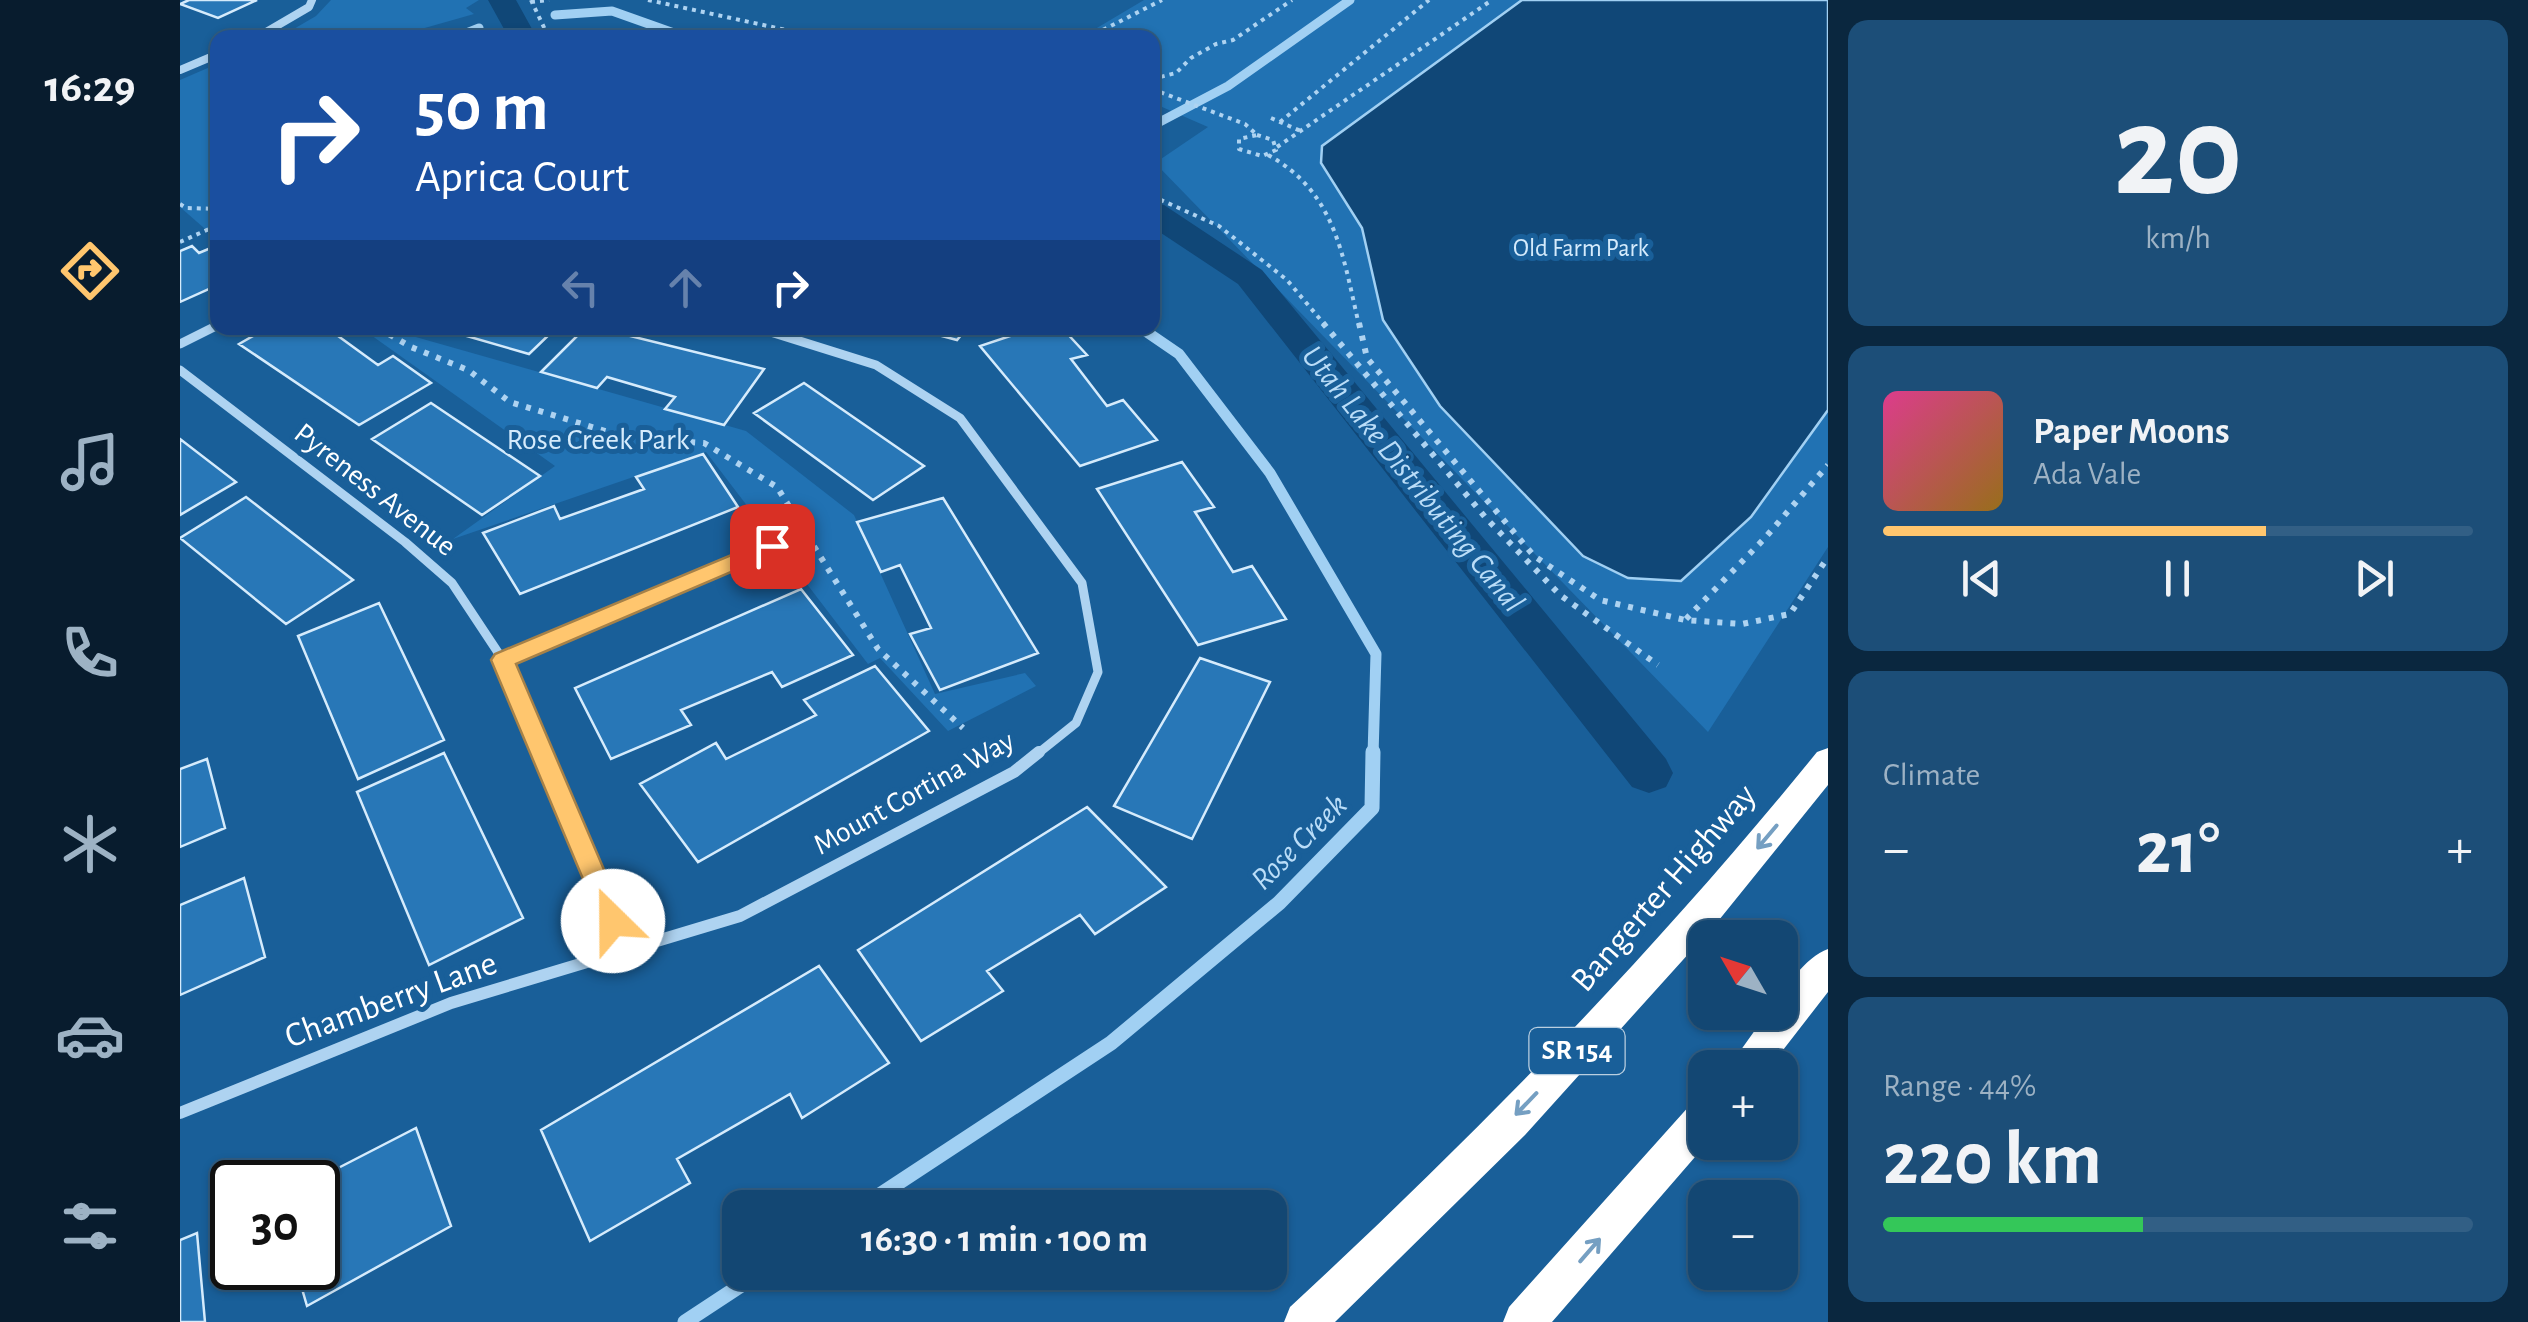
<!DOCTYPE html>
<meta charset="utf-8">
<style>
body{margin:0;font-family:"Alegreya Sans",sans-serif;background:#1c4e78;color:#f1f3f6;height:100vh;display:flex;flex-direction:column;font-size:38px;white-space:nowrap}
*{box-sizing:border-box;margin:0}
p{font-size:32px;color:#9db2c4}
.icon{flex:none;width:55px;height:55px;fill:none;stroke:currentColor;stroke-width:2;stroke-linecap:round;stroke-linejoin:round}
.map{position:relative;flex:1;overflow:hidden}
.details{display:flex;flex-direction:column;gap:20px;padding:20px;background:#0a273f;width:700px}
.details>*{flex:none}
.banner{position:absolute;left:30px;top:30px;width:950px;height:305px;border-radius:20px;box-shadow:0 2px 8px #0004,0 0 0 2px #325f85;background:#1a4fa0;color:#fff;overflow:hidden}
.needle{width:65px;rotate:309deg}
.fabs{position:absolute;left:1508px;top:920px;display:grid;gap:20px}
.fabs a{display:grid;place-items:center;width:110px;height:110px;border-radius:20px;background:#134773;box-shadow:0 2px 8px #0004,0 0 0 2px #325f85;font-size:50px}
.speed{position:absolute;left:30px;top:1160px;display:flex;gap:20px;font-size:50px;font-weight:700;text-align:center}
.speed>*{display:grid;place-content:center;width:130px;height:130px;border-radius:50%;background:#134773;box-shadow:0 2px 8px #0004,0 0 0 2px #325f85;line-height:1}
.speed .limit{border:5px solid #111;border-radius:15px;background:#fff;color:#111}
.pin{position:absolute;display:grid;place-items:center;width:85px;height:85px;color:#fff;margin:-42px;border-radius:20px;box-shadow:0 5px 15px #0006}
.me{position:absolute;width:110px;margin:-55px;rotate:337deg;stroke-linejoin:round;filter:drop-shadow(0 0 8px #0008)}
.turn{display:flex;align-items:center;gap:35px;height:210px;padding:0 40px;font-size:45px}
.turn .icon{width:130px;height:130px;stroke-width:2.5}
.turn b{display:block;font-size:70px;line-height:85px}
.lanes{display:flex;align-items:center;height:95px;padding:0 40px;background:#0003;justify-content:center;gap:50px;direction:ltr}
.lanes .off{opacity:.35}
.big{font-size:75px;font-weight:600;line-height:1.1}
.details .widget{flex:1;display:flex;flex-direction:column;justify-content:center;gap:15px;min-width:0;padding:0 35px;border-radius:20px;background:#1c4e78}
.details .dial{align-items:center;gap:0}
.dial b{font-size:130px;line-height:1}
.song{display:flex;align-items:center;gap:30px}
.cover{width:120px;height:120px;border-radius:15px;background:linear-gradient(135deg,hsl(330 70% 55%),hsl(40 70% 35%))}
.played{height:10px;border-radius:5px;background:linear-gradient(90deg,#ffc66e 65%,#325f85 65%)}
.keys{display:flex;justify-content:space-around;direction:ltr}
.heat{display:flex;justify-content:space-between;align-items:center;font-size:55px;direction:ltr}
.charge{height:15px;border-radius:8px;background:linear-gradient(90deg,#34c759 44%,#325f85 0)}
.trip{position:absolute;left:542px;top:1190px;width:565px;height:100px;border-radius:20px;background:#134773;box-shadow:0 2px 8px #0004,0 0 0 2px #325f85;font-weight:600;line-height:100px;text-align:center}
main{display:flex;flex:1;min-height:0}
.dock{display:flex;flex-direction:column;width:180px;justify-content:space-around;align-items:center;background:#081c2e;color:#9db2c4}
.dock .icon{width:70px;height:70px}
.dock .selected{color:#ffc66e}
.dock b{font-size:45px;color:#f1f3f6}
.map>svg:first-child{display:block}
</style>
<main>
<nav class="dock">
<b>16:29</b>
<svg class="icon selected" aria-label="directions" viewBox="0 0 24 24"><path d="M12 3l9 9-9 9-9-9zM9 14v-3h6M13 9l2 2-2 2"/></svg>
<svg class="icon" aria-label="music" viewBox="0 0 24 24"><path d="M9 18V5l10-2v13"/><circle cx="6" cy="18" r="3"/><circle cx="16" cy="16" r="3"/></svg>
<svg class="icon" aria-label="phone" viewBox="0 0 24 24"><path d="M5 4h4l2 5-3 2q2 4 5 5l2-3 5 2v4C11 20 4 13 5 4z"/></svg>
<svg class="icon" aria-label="climate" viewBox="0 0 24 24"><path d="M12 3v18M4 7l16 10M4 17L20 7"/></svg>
<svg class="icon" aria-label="car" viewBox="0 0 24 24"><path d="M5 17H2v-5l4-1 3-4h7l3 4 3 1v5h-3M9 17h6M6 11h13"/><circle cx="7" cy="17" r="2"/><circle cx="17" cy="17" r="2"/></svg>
<svg class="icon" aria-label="filters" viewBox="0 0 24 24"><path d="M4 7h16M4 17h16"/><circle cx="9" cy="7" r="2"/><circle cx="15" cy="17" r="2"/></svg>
</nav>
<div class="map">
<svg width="1648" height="1322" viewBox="0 0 1648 1322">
<rect width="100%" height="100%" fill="#195f99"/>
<path fill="#2172b3" d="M151,0H299L286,8L294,14L213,37H100L136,16Z
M964,0H1648V547L1528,732L975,163L1028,127L973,103L972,38H900Z
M37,64L38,233L32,235L0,207V80Z
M181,328H204L566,431L674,515L755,694L845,673L856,686L768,731L700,658L688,664L526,452L273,539L375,466Z"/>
<path fill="#104777" stroke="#a1d0f3" stroke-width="2.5" d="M1342,0H1648V410L1571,517L1501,581L1448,578L1403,556L1260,406L1203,320L1182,228L1141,163L1142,146Z"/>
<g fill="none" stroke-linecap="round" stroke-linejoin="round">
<path stroke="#a1d0f3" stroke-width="9" d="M375,15L432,11L508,38
M274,38L299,28
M972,126L1048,86L1170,0"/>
<path stroke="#a1d0f3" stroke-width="11" d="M961,328L999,354L1090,473L1196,654L1193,755"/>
<path stroke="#a1d0f3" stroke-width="15" d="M680,1208L931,1043L1099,903L1192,808L1193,752
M505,1322L581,1272"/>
<path fill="#104777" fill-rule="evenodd" d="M308,0H336L357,38H329Z
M972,202L984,205L1082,270L1486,759L1493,773L1486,787L1469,793L1452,787L1058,284L972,227Z"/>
</g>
<path fill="#2877b7" stroke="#d5ebfc" stroke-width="2.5" d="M9,0H77L38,18L0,4Z
M38,245V285L0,302V251L12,246L19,253Z
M87,328H166L154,333L198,365L213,356L251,383L179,425L59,344Z
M259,328H376L349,354Z
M405,328H418L584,369L544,425L485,409L495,397L427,377L417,388L361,372Z
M732,328H787L777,340Z
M854,328H882L907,355L891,359L927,406L943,400L977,440L900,466L800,346Z
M624,383L744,466L693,500L574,413Z
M251,403L360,476L302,515L192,439Z
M0,439L56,482L0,515Z
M523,454L558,507L340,594L303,533L374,506L380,519L464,489L456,477Z
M1002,462L1034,507L1015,512L1053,572L1072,566L1106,619L1018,645L917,489Z
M66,497L173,580L106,624L0,538Z
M763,498L858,653L760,690L730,634L751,628L720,565L701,572L677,522Z
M621,589L673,655L602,687L592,672L501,710L511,725L431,759L395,688Z
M199,603L264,740L178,779L118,636Z
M1020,658L1090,682L1012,839L934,806Z
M695,666L749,731L518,862L460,784L536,743L546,759L636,715L624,700Z
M264,753L343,918L249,965L177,792Z
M27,759L45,828L0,847V769Z
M907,807L986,887L915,934L900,915L807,971L823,991L741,1041L678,950Z
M64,878L85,957L0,995V905Z
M639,966L709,1063L622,1118L610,1094L497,1159L510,1183L410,1241L361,1130Z
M236,1128L271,1226L127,1306L116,1268H138V1182H131Z
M17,1233L25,1322H0V1240Z"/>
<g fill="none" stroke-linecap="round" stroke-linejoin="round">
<path stroke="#aed3f1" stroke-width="4" stroke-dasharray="4 5" stroke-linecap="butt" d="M351,0L369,38
M468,0L643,38
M351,2L369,0
M907,38L982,0
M972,79L996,73L1011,58L1036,44L1053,40L1112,0
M972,89L1065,124L1077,135
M1091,118L1123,132
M1100,122L1249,0
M1077,135L1093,140L1096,150L1082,156L1059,149V139Z
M1097,147L1312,0
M1088,155C1156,192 1163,257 1179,325
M972,196L1039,226L1107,280L1145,325
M0,204L6,208L38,209
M0,242L38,225"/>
<path stroke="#aed3f1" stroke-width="6" stroke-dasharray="5 8" stroke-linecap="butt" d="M1143,323L1305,517L1380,595L1478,665
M1179,323L1187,358L1354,556L1420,600L1505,620L1562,624L1610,614L1648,557
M198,328L231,347L288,370L330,402L448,438L524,443L597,487L698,649L783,728
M1506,619L1584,539L1648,465"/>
<path stroke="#aed3f1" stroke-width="8" d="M323,660L593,546"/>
<path stroke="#aed3f1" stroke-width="8" d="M76,38L129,7L132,0
M0,70L38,54"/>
<path stroke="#aed3f1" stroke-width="9" d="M578,328L696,365L780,418L902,583L918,672L896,723L856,755
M0,344L38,325
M0,370L225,542L272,583L323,660L363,755"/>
<path stroke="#aed3f1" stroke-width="12" d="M362,752L446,953
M0,1113L271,1003L560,916L834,772L859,752"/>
<path fill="#fff" fill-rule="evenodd" d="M1648,748V785L1539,920L1345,1135L1155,1322H1104L1110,1307C1298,1133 1476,951 1637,752Z
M1648,949V992L1589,1068H1548L1588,1012H1600C1600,989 1626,957 1648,949Z
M1525,1098L1528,1142L1372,1322H1323L1329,1307L1511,1104Z"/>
</g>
<defs><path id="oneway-shaft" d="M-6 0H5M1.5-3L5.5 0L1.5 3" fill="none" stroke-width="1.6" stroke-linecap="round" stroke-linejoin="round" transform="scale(2.5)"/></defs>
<g stroke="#759fc2">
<use href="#oneway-shaft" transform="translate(1587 837) rotate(130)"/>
<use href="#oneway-shaft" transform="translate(1346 1104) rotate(134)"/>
<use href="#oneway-shaft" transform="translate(1410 1250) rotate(-49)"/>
</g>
<path fill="#ffc66e" stroke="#a68148" stroke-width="2.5" d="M592,538L603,546L600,551L336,664L446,921L442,929L433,932L424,929L311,660L315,654Z"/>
<g text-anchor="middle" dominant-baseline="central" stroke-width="10" stroke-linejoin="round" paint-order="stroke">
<g font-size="25" fill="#d5ebfc" stroke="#195f99">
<text x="1401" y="248">Old Farm Park</text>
</g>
<rect fill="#195f99" stroke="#bacfe0" stroke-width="2.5" x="1349.5" y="1028" width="95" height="46" rx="8"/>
<g font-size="28" font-weight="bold" fill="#fff">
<text x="1397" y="1051">SR 154</text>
</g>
<g font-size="30" fill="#d5ebfc" stroke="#195f99">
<text x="418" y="440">Rose Creek Park</text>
</g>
<g font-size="30" fill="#fff" stroke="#195f99">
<text transform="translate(195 490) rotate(38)">Pyreness Avenue</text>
<text transform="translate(734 793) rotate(-29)">Mount Cortina Way</text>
</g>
<g font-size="32" font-style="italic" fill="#baddf8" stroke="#195f99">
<text transform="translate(1233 479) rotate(51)">Utah Lake Distributing Canal</text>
<text transform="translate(1119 842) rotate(-45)">Rose Creek</text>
</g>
<g font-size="35" fill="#fff" stroke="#195f99">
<text transform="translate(1484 888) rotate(-49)">Bangerter Highway</text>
<text transform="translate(211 1000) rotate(-20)">Chamberry Lane</text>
</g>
</g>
</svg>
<div class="fabs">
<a><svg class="needle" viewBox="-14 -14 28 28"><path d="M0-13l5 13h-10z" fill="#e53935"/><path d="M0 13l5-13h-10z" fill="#9db2c4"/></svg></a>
<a>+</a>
<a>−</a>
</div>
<div class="speed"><div class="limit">30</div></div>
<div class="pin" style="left:592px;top:546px;background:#d93025"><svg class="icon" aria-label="arrive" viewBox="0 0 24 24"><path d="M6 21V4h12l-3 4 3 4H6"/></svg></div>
<svg class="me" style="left:433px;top:921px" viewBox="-20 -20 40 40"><circle r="19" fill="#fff"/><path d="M0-13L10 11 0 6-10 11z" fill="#ffc66e"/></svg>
<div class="trip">16:30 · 1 min · 100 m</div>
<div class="banner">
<div class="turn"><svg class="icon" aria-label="right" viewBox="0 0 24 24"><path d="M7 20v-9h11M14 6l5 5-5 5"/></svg><div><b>50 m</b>Aprica Court</div></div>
<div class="lanes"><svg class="icon off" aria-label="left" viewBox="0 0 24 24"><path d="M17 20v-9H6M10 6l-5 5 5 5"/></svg><svg class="icon off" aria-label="ahead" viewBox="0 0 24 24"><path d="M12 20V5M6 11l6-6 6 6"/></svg><svg class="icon" aria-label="right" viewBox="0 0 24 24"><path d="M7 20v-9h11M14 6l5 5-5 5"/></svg></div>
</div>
</div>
<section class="details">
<div class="widget dial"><b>20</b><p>km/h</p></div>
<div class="widget">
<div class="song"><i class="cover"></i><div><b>Paper Moons</b><p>Ada Vale</p></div></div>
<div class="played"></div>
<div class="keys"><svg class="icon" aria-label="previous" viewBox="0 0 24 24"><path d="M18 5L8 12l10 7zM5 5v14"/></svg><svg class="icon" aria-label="pause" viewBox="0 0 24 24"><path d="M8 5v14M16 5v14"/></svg><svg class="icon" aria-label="next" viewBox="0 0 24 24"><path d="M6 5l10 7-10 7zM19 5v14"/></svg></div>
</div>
<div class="widget"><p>Climate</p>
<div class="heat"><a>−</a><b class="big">21°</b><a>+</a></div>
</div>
<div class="widget"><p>Range · 44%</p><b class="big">220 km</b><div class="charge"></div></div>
</section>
</main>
